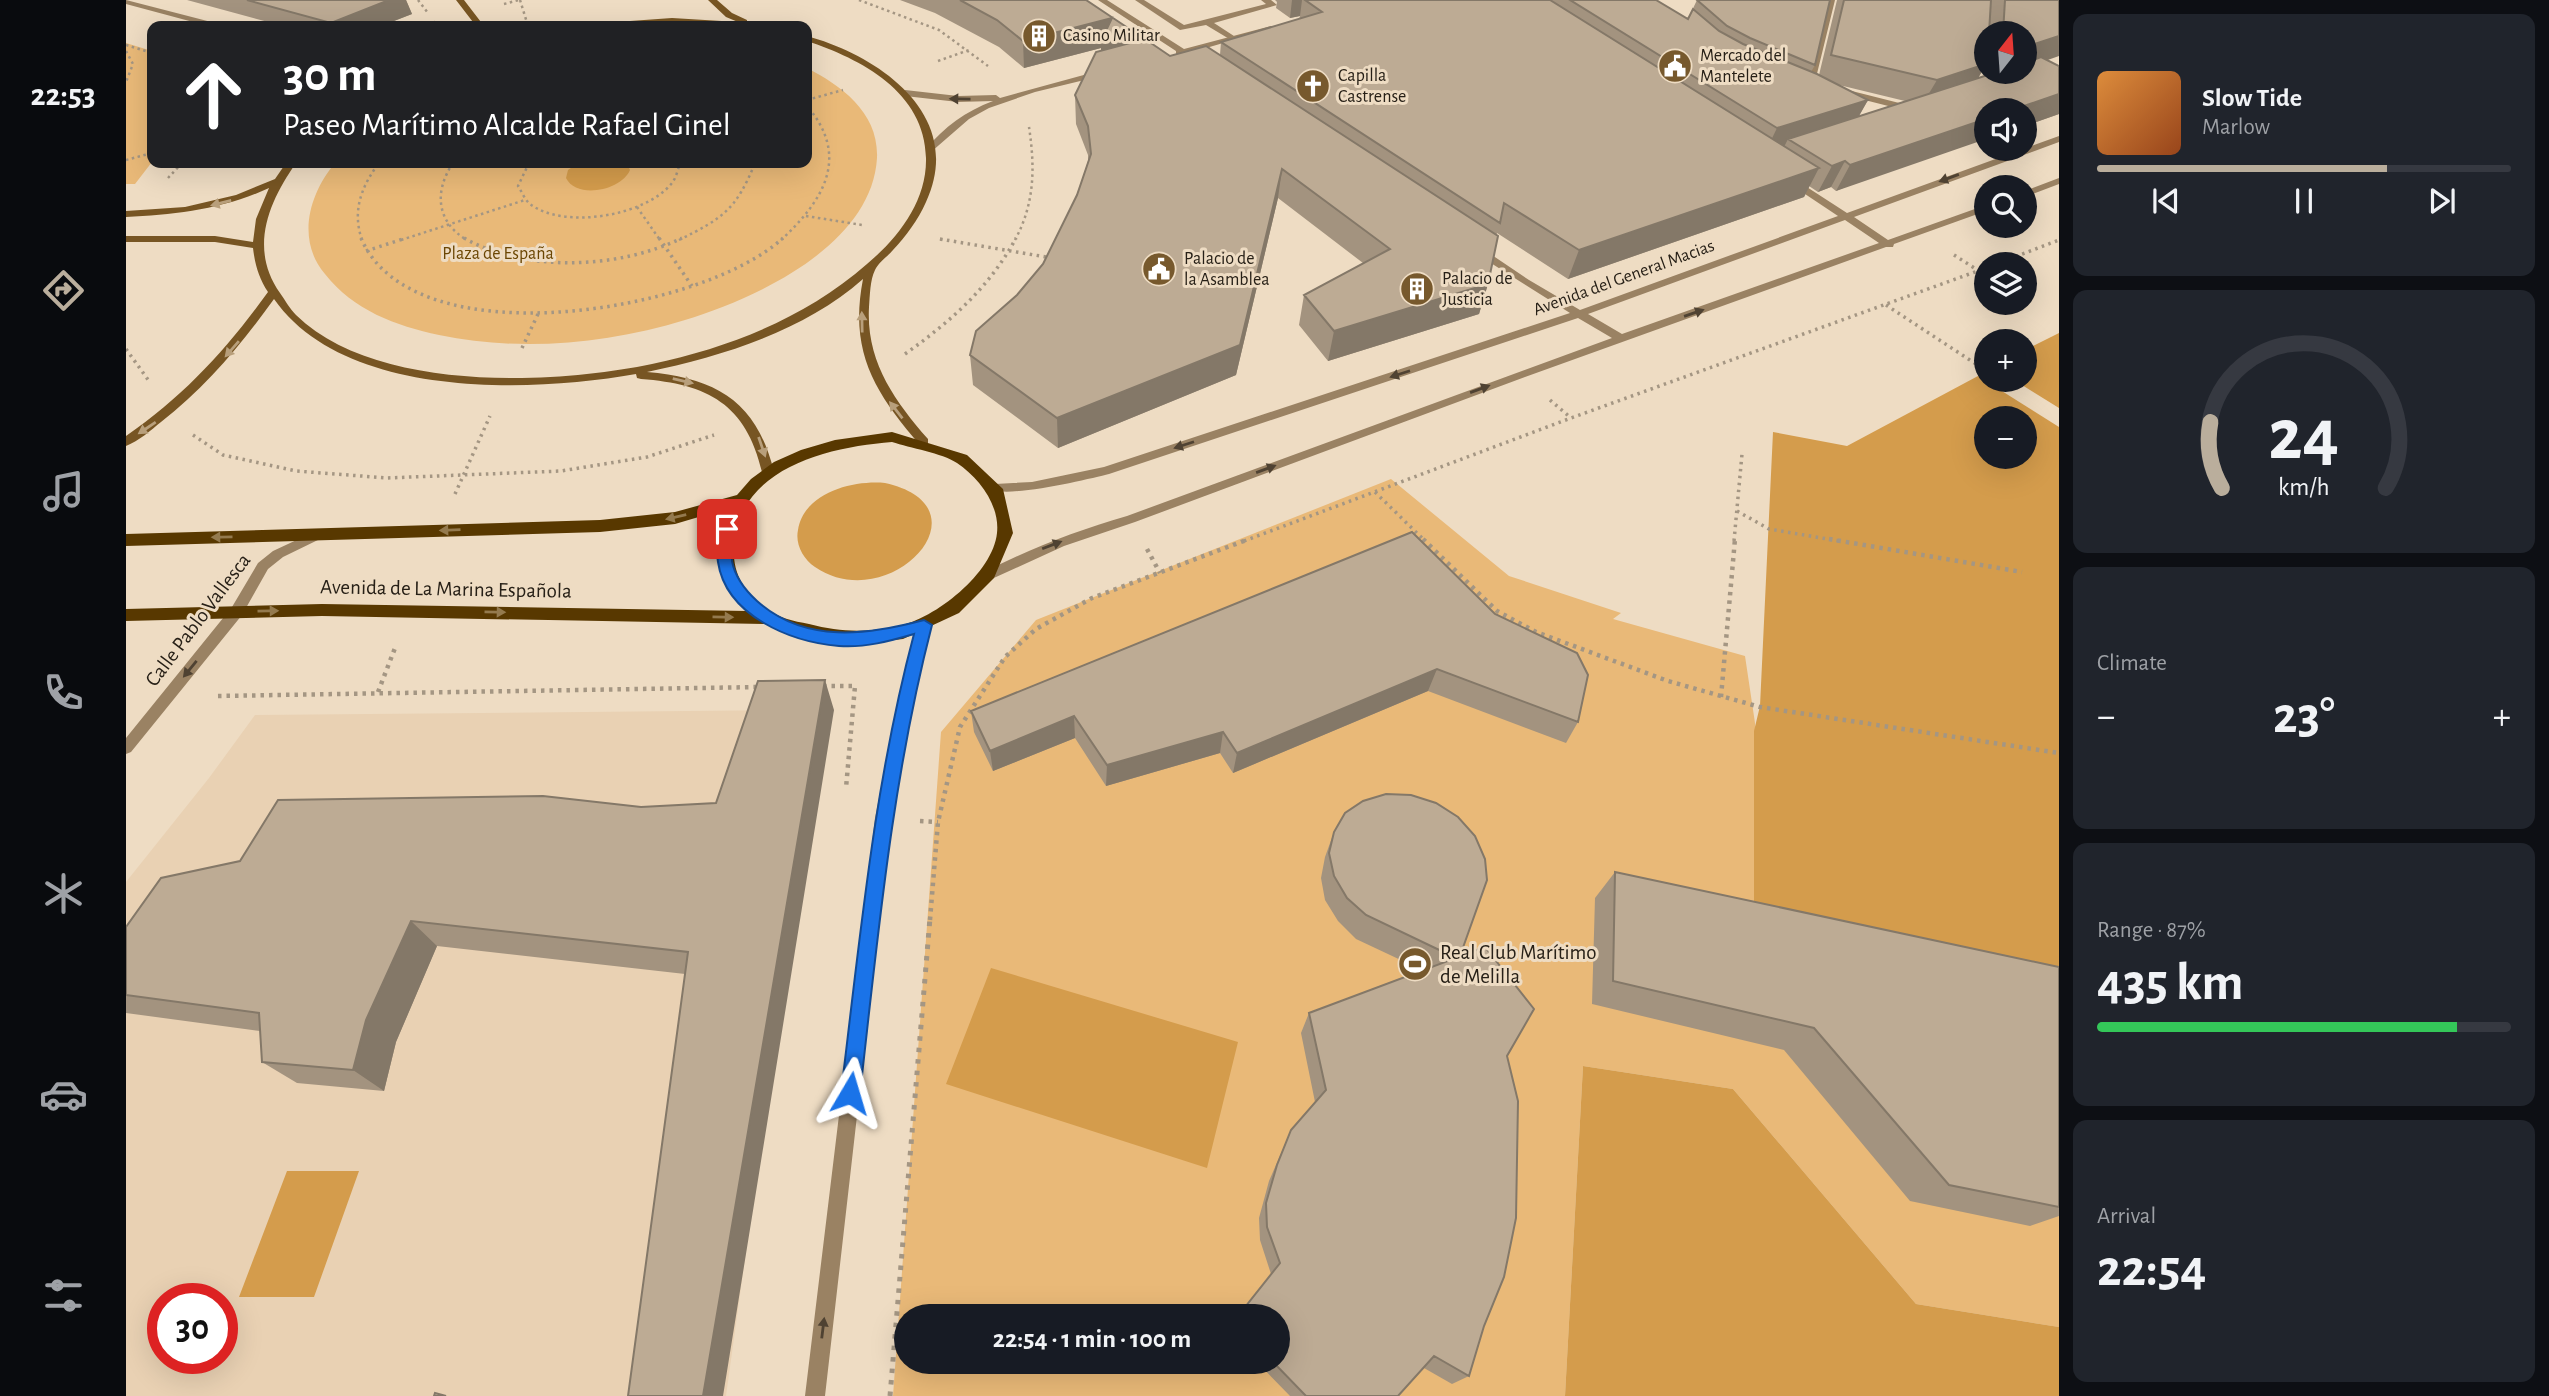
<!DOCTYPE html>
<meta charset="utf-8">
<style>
body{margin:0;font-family:"Alegreya Sans",sans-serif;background:#20242c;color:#f1f3f6;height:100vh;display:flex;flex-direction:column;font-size:26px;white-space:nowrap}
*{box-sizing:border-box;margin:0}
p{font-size:23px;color:#9ea1a6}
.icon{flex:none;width:38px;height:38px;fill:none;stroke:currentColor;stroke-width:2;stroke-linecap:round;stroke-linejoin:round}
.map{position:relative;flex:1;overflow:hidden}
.side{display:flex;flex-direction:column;gap:14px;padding:14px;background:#0d0f14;width:490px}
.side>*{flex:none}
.hud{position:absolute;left:21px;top:21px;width:665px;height:147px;border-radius:14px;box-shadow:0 7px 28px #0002;background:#202124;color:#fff;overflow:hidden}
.needle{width:46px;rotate:17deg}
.tools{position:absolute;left:1848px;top:21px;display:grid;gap:14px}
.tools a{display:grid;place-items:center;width:63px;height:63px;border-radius:50%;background:#171b24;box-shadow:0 7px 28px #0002;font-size:35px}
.speed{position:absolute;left:21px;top:1283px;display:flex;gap:14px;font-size:35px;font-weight:700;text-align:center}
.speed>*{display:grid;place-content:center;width:91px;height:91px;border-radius:50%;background:#171b24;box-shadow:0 7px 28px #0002;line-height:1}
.speed .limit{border:10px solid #d22;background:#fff;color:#111}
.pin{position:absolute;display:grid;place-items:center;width:60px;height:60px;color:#fff;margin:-30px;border-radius:14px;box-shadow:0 4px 10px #0006}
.me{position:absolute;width:77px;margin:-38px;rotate:7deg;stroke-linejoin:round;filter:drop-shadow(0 0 5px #0008)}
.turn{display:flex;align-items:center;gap:24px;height:147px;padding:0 21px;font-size:32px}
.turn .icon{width:91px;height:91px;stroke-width:2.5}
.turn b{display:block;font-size:49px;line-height:60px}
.big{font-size:52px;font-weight:600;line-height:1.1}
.side .card{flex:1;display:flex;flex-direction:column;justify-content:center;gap:10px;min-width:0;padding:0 24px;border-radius:14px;background:#20242c}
.side .dial{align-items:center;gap:0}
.dial svg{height:182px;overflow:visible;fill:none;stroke:#363941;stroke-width:7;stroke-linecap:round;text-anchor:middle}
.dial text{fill:#f1f3f6;stroke:none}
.song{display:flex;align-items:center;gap:21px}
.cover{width:84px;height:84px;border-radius:10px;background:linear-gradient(135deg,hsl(30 70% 55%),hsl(20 70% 35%))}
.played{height:7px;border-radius:4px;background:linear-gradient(90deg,#baae9c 70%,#363941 70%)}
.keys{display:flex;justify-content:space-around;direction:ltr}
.heat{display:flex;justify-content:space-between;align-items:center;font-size:38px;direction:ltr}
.charge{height:10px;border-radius:5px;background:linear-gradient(90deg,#34c759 87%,#363941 0)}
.trip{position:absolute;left:768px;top:1304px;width:396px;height:70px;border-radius:35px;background:#171b24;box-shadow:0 7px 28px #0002;font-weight:600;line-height:70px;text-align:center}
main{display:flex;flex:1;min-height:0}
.tabs{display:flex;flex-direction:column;width:126px;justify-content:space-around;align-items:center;background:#090b0e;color:#9ea1a6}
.tabs .icon{width:49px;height:49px}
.tabs .current{color:#baae9c}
.tabs b{font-size:32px;color:#f1f3f6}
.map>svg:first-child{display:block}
</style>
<main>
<nav class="tabs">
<b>22:53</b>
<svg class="icon current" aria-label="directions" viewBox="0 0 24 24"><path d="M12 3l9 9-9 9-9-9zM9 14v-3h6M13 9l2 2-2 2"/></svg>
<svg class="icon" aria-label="music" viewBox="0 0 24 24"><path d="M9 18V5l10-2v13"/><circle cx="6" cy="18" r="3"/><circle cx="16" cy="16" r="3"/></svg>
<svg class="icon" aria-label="phone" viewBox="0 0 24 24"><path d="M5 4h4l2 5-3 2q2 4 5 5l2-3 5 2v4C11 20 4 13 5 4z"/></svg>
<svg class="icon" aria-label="climate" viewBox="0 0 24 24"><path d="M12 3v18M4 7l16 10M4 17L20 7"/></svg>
<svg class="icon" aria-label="car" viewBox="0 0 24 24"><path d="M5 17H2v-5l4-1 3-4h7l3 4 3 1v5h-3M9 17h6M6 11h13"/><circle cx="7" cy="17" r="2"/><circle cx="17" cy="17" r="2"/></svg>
<svg class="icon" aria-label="filters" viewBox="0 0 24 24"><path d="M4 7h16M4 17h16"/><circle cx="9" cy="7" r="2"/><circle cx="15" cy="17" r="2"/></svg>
</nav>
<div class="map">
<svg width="1933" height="1396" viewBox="0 0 1933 1396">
<rect width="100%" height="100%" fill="#eedcc3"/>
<path fill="#e9d1b3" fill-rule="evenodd" d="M679,710L693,722L600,1396H0V882L83,778L129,715ZM37,1298H96V1358H37Z"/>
<path fill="#e9b978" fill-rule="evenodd" d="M0,43L26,51V162L9,184H0Z
M681,68C716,86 753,113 751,158C746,245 631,298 559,320C481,344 393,352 313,335C270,326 227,310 199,274C170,240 183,194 209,163H681Z
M1265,479L1383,576L1495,613L1487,619L1619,656L1629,723V932L1933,996V1327L1790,1304L1607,1089L1457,1066L1439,1396H767L815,732L910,620ZM780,1316H1152V1362H780Z"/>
<path fill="#d49c4c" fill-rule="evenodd" d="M452,163H501L504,170C496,190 451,200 440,178L442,170Z
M1933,333V1001L1628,932V731L1634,706L1647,432L1721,446L1852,376L1856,368L1860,367V380H1899V350ZM1860,418H1899V457H1860Z
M759,483C867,507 764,618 689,567C677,559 669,544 672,530C678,492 728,480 759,483Z
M865,968L1112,1042L1081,1168L820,1084Z
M1457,1066L1607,1089L1790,1304L1933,1327V1396H1439Z
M161,1171H233L188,1297H113Z"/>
<path fill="#eedcc3" d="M1860,367V380H1888L1933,408V427L1852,376Z"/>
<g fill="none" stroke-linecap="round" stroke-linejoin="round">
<path stroke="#a49683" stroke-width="2.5" stroke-dasharray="2.5 3.5" stroke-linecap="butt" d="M292,0L302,13
M394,0L402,26
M733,0L813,30L862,66
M378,4L393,0
M296,26L309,22
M0,45L26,53
M0,51L7,64L0,82
M812,61L843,50
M681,100L717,90
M0,160L26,153
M327,163C308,191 310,222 341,240
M403,163L392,186C396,192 399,200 404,204C438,230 520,216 546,183C550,178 552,169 554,163
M42,178L56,163
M511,207L534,240
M680,216L736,225
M814,239L819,240
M236,240C226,211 235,187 253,163
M275,240L399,200
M553,240C597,218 610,210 629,163
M655,240C697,201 725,157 681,106
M889,240C909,203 909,167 903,127"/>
<path stroke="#a49683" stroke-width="3.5" stroke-dasharray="2.5 4.5" stroke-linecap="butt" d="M235,238C287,361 577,312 657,238
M338,238C399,273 493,269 556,238
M533,238L566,286
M814,239L926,258
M240,251L280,238
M1828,255L1853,271
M1870,264L1933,240
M1760,305L1856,368
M396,348L412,314
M0,349L23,381
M779,354C824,322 864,287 890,238
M1424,400L1445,418
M67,435L97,455L170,471L261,478L435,471L521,457L588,435
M1249,492L1299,541
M329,494L364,416
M1611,511L1643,529L1713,541
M1118,541L1445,418L1860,268
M1608,541L1616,454"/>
<path stroke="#a49683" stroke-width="4.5" stroke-dasharray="3.5 5" stroke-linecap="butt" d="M1297,539L1371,611L1410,632L1542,681L1634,707L1933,753
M1703,539L1896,572
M1021,549L1034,573
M697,686H729L720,788
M252,692L269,648
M92,696L633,687
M1595,697L1609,539
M794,821L812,822
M804,920L812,822L834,727L879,657L910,629L966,598L1123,539"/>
<path stroke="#a49683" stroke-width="5" stroke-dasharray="4.5 7" stroke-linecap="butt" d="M764,1396L804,918"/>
<path fill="#9a8263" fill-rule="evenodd" d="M1701,0H1709L1687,90L1683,93L1679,90Z
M1714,88L1789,107L1790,109L1786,112L1711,93L1710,91Z"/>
<path fill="#9a8263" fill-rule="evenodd" d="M1009,0H1018L1058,25L1140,4L1135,0H1145L1151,5L1088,23L1108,36L1109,38L1105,40L1080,25L1054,30Z"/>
<path fill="#9a8263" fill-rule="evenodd" d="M0,0L93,24L94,26H82L0,4Z
M972,0H981L1058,49L1145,26L1149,28L1063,53L1075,60V64L1072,65L1055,55H1050V51Z
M976,70L979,71V75L909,92L863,108L843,119L805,152L800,149C818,127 840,111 867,101L832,102L779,96L775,93L779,90L832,96L870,95L874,98Z
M1933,136V142L1728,217L1762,240L1860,205V211L1768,244L1767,247H1760L1399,377L1009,522L938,546L870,577L865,579L859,574L860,571C906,548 952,530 1001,516L1486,338L1452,318L983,474C963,479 876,500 863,488L869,484L906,482L978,467L1444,313L1349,253V249H1357L1403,280L1454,310L1712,216L1664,184V180H1670L1721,213ZM1719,220L1753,243L1496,334L1462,314Z
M1933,178V184L1899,197V191Z
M192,530L196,532L198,535L196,538L157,557L142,569L116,615L5,752L0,754V738L106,607L132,563L147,551Z
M798,620L805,625L789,686L765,818L699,1396H679L749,818L775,686L791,625Z"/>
<path fill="#775523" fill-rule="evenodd" d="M330,0H338L358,26H350Z
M582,0H591L606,13L621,20V23L633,26L546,22L458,26L462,24L546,18L612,22L600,17Z
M681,36C753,56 840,115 800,202C792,220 780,236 767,250C762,256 752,263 749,270C744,280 744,295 743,307C740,361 768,400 802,439V445H794C748,392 723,351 737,279C678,331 597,356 521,372C591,378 631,402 648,472L642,476L636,472C620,404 582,384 515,379L511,378L510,374C403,393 218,399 148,299C115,345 80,387 35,422C25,430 13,441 0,446V436C59,395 100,350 142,292C133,278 129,265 127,248L89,242H0V236H89L127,242L130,219L143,188C98,209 49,215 0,217V211L59,207L110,195L149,179L160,163H170C142,203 123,249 154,293C159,300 164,309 170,315C249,392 425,385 526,364C605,347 679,318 741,264C772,238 801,201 800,158C799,92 735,59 681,41Z"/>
<path fill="#583800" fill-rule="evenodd" d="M766,432L841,455L877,489L887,533L868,578L833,613L777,639L716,646L639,624L196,616L0,621V609L196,604L621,611C587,580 585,549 603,508L549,524L474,532L0,546V534L474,520L549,512L611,495L625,479L648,462L675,450L709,440ZM766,442C784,448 816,453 831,463C853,478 874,505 871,533C867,573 809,619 772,626C740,633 714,632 683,624C667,621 653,618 639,608C617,591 606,572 608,545C613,468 702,447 766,442Z"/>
</g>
<path fill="#a3937f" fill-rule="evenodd" d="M61,0H280L286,14L255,26H157Z
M774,0H960L1008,32V42L1044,56L1094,55L1095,42L1173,19L1174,16L1164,18L1150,8L1151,2L1149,0H1530L1562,19L1571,0L1689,65L1685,72L1693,75L1711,0H1865L1860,33V65L1852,78L1861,75V72H1899V33H1863L1865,0H1933L1921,60L1933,66V114L1899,126V110L1710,191L1705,187L1692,192L1683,186L1678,197L1442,279L1371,233L1362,284L1353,314L1202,361L1173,325L1178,295L1237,263L1152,198L1110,375L932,448L847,385L844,355L917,264L951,195L962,161V155L950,124L949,95L975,50V48L898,68L873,47L809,13ZM1713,85L1779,101L1733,116L1742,100Z
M1286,532L1452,722L1440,743L1302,691L1107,773L1094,753L980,786L949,738L867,771L848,732L845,711Z
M708,710L559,974L311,946L270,1042L258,1091L171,1083L136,1062L134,1031L0,1013V927L515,807L590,803Z
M1208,832L1334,956L1381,1056L1358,1326L1343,1376L1326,1384L1298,1368L1272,1396H1164L1131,1362H1152L1145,1274L1134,1240L1133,1218L1143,1181L1165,1130L1189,1102L1175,1033L1183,1013L1296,970L1230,939L1212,921L1199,900L1195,878L1199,857Z
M1489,872L1933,967V1216L1904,1226L1784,1201L1658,1050L1466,1004L1469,898Z"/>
<path fill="#847868" d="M263,0H280L286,14L255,26H207L205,23Z
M1166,0H1176L1174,16L1164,18Z
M986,18L1008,32L1007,60L975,69V48L898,68L897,41Z
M1933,36V56L1899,68V47Z
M1860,64L1846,89L1796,105L1811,80Z
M1933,94V114L1899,126V110H1886Z
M1742,100L1726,128L1662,139L1656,151L1637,157L1651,128Z
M1860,119V139L1710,191L1724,165Z
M1719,161L1705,187L1692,192L1706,166Z
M1693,168L1678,197L1442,279L1453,250Z
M1156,169L1152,198L1110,375L932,448L931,418Z
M1362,284L1353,314L1202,361L1208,331Z
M1311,669L1302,691L1107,773L1111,753Z
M699,680L708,710L597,1396H577Z
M948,716L949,738L867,771L864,751Z
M1097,732L1094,753L980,786L981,765Z
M285,921L311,946L270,1042L258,1091L227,1070L240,1020Z"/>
<path fill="#bdab94" stroke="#847868" stroke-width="2" d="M121,0H263L205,23Z
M834,0H960L1008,32L975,41L986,18L897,41L871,20Z
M1179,0H1424L1693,168L1453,250L1378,203L1374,223L1095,42L1196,12Z
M1444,0H1530L1562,19L1567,9L1593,31L1617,44L1691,74L1742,100L1651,128Z
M1571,0H1704L1689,65L1624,38L1601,26Z
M1718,0H1865L1863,33H1860V64L1811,80L1705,55Z
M1879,0H1933V36L1899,47V33H1877Z
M1019,39L1044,56L1080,46L1372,236L1362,284L1208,331L1178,295L1264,249L1156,169L1114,345L931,418L844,355L850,331L891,295L917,264L951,195L965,154L962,126L949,95L970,52Z
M1915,57L1933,66V94L1886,110H1860V119L1724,165L1719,161L1706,166L1662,139L1871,72H1899V63Z
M1286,532L1369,614L1451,653L1462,675L1452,722L1311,669L1111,753L1097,732L981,765L948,716L864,751L845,711Z
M699,680L577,1396H502L562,952L285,921L240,1020L227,1070L136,1062L133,1013L0,995V927L35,878L114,861L152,800L417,796L515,807L590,803L632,681Z
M1260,794L1285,795L1310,803L1332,817L1349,836L1359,859L1361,880L1334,956L1359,947L1408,1009L1381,1056L1392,1101L1390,1218L1378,1277L1358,1326L1343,1376L1308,1356L1272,1396H1180L1147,1362H1152V1316H1112L1154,1263L1141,1227L1140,1203L1151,1165L1165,1130L1200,1090L1183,1013L1330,958L1240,915L1221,898L1208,876L1203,853L1208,832L1219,813L1237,801Z
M1489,872L1933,967V1207L1823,1185L1688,1028L1487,981Z
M309,1393L320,1396H308Z"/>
<defs><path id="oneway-solid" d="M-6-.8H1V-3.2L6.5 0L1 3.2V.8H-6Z" transform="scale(1.75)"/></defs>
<g fill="#4f4232">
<use href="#oneway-solid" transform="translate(834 99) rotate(-179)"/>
<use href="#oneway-solid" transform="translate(1823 178) rotate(160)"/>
<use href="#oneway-solid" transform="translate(1568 313) rotate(-19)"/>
<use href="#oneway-solid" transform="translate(1274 374) rotate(162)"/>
<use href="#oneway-solid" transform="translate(1354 389) rotate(-20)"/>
<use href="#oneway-solid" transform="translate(1058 445) rotate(162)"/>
<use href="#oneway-solid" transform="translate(1140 469) rotate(-20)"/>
<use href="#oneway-solid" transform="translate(926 545) rotate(-21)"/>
<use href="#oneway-solid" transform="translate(64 669) rotate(129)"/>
<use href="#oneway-solid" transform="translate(697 1328) rotate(-83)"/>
</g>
<g fill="#b89f7b">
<use href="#oneway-solid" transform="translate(95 203) rotate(166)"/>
<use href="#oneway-solid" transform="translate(736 322) rotate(-91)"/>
<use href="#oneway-solid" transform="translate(106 349) rotate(131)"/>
<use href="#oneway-solid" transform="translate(557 381) rotate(13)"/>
<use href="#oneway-solid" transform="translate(770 410) rotate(-128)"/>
<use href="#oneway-solid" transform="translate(21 428) rotate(146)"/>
<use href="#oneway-solid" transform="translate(636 447) rotate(71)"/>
</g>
<g fill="#947a4e">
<use href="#oneway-solid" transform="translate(550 517) rotate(167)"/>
<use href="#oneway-solid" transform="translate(324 530) rotate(178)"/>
<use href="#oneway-solid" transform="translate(96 537) rotate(179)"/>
<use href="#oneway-solid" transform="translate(142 611) rotate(-1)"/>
<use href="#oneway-solid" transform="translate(369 612) rotate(1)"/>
<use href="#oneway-solid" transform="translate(597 617) rotate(1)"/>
</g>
<path fill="#1a73e8" stroke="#114b97" stroke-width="2" d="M601,524L608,529C608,539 605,551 606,561C609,577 620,591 631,601C679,644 742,635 798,620L806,625C766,779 752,936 734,1093L732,1100L724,1103L717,1100L715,1093C734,939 748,784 788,634C764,641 739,648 713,646C665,642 600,616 592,562C590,552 593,539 594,529Z"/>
<defs>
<g id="building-disc" transform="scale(1.75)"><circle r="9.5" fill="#77592d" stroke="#eedcc3"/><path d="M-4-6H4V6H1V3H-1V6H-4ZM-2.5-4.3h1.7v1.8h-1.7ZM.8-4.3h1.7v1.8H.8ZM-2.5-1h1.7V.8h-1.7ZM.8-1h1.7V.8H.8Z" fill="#fff"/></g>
<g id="civic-disc" transform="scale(1.75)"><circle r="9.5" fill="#77592d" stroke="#eedcc3"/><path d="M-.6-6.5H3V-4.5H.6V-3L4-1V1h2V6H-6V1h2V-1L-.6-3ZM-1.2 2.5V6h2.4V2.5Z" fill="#fff"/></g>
<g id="church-disc" transform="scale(1.75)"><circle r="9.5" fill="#77592d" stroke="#eedcc3"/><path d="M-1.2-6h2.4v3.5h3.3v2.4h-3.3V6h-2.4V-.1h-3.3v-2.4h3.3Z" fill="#fff"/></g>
<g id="stadium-disc" transform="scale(1.75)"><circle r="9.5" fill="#77592d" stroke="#eedcc3"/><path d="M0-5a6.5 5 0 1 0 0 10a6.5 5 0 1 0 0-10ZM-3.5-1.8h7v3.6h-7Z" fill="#fff"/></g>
</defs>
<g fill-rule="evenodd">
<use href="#building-disc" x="913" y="36"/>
<use href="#civic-disc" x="1549" y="66"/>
<use href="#church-disc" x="1187" y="86"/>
<use href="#civic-disc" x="1033" y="269"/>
<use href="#building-disc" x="1291" y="289"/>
<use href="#stadium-disc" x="1289" y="964"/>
</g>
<g text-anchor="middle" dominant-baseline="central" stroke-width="6" stroke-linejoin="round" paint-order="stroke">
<g font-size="18" fill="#272017" stroke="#eedcc3" text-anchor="start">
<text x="937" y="36">Casino Militar</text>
<text x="1574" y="56">Mercado del<tspan x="1574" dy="21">Mantelete</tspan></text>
<text x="1212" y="76">Capilla<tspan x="1212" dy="21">Castrense</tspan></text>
<text x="1058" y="259">Palacio de<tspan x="1058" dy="21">la Asamblea</tspan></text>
<text x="1316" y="279">Palacio de<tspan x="1316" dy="21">Justicia</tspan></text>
</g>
<g font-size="18" fill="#6b4603" stroke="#eedcc3">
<text x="372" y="254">Plaza de España</text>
</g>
<g font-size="18" fill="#272017" stroke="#eedcc3">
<text transform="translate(1498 278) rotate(-20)">Avenida del General Macias</text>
</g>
<g font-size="21" fill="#272017" stroke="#eedcc3">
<text transform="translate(320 589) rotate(1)">Avenida de La Marina Española</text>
<text transform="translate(72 620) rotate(-53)">Calle Pablo Vallesca</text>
</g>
<g font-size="21" fill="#272017" stroke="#eedcc3" text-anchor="start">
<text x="1314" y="952">Real Club Marítimo<tspan x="1314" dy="24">de Melilla</tspan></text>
</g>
</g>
</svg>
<div class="tools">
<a><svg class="needle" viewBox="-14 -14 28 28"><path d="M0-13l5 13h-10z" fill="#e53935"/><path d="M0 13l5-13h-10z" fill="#9ea1a6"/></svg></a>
<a><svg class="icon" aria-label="sound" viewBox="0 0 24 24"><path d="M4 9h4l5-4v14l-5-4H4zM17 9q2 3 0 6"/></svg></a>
<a><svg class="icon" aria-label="search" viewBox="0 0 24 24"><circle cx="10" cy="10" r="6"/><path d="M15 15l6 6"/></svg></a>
<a><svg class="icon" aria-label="layers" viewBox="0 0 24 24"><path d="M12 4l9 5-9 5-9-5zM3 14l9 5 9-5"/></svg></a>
<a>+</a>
<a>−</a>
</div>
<div class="speed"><div class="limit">30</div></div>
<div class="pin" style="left:601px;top:529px;background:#d93025"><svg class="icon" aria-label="arrive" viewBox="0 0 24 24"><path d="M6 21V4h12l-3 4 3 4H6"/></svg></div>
<svg class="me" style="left:724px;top:1093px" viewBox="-20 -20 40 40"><path d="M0-17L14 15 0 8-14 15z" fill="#1a73e8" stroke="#fff" stroke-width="4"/></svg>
<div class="trip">22:54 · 1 min · 100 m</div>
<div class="hud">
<div class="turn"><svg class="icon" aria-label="ahead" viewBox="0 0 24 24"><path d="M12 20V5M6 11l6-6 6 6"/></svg><div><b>30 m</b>Paseo Marítimo Alcalde Rafael Ginel</div></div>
</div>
</div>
<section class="side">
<div class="card">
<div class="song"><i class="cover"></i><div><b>Slow Tide</b><p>Marlow</p></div></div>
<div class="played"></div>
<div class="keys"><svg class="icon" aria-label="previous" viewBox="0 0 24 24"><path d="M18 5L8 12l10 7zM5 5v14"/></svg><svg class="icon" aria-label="pause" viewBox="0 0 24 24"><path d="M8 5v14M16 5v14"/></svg><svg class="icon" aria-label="next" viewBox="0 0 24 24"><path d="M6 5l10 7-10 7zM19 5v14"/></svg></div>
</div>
<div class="card dial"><svg viewBox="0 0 100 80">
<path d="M14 69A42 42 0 1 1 86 69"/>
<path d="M14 69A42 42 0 0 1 9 40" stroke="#baae9c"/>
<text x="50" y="56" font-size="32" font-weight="700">24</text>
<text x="50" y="72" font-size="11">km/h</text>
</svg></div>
<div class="card"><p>Climate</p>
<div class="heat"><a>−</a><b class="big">23°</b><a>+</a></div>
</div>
<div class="card"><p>Range · 87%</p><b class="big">435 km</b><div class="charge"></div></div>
<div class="card"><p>Arrival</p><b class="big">22:54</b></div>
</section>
</main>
